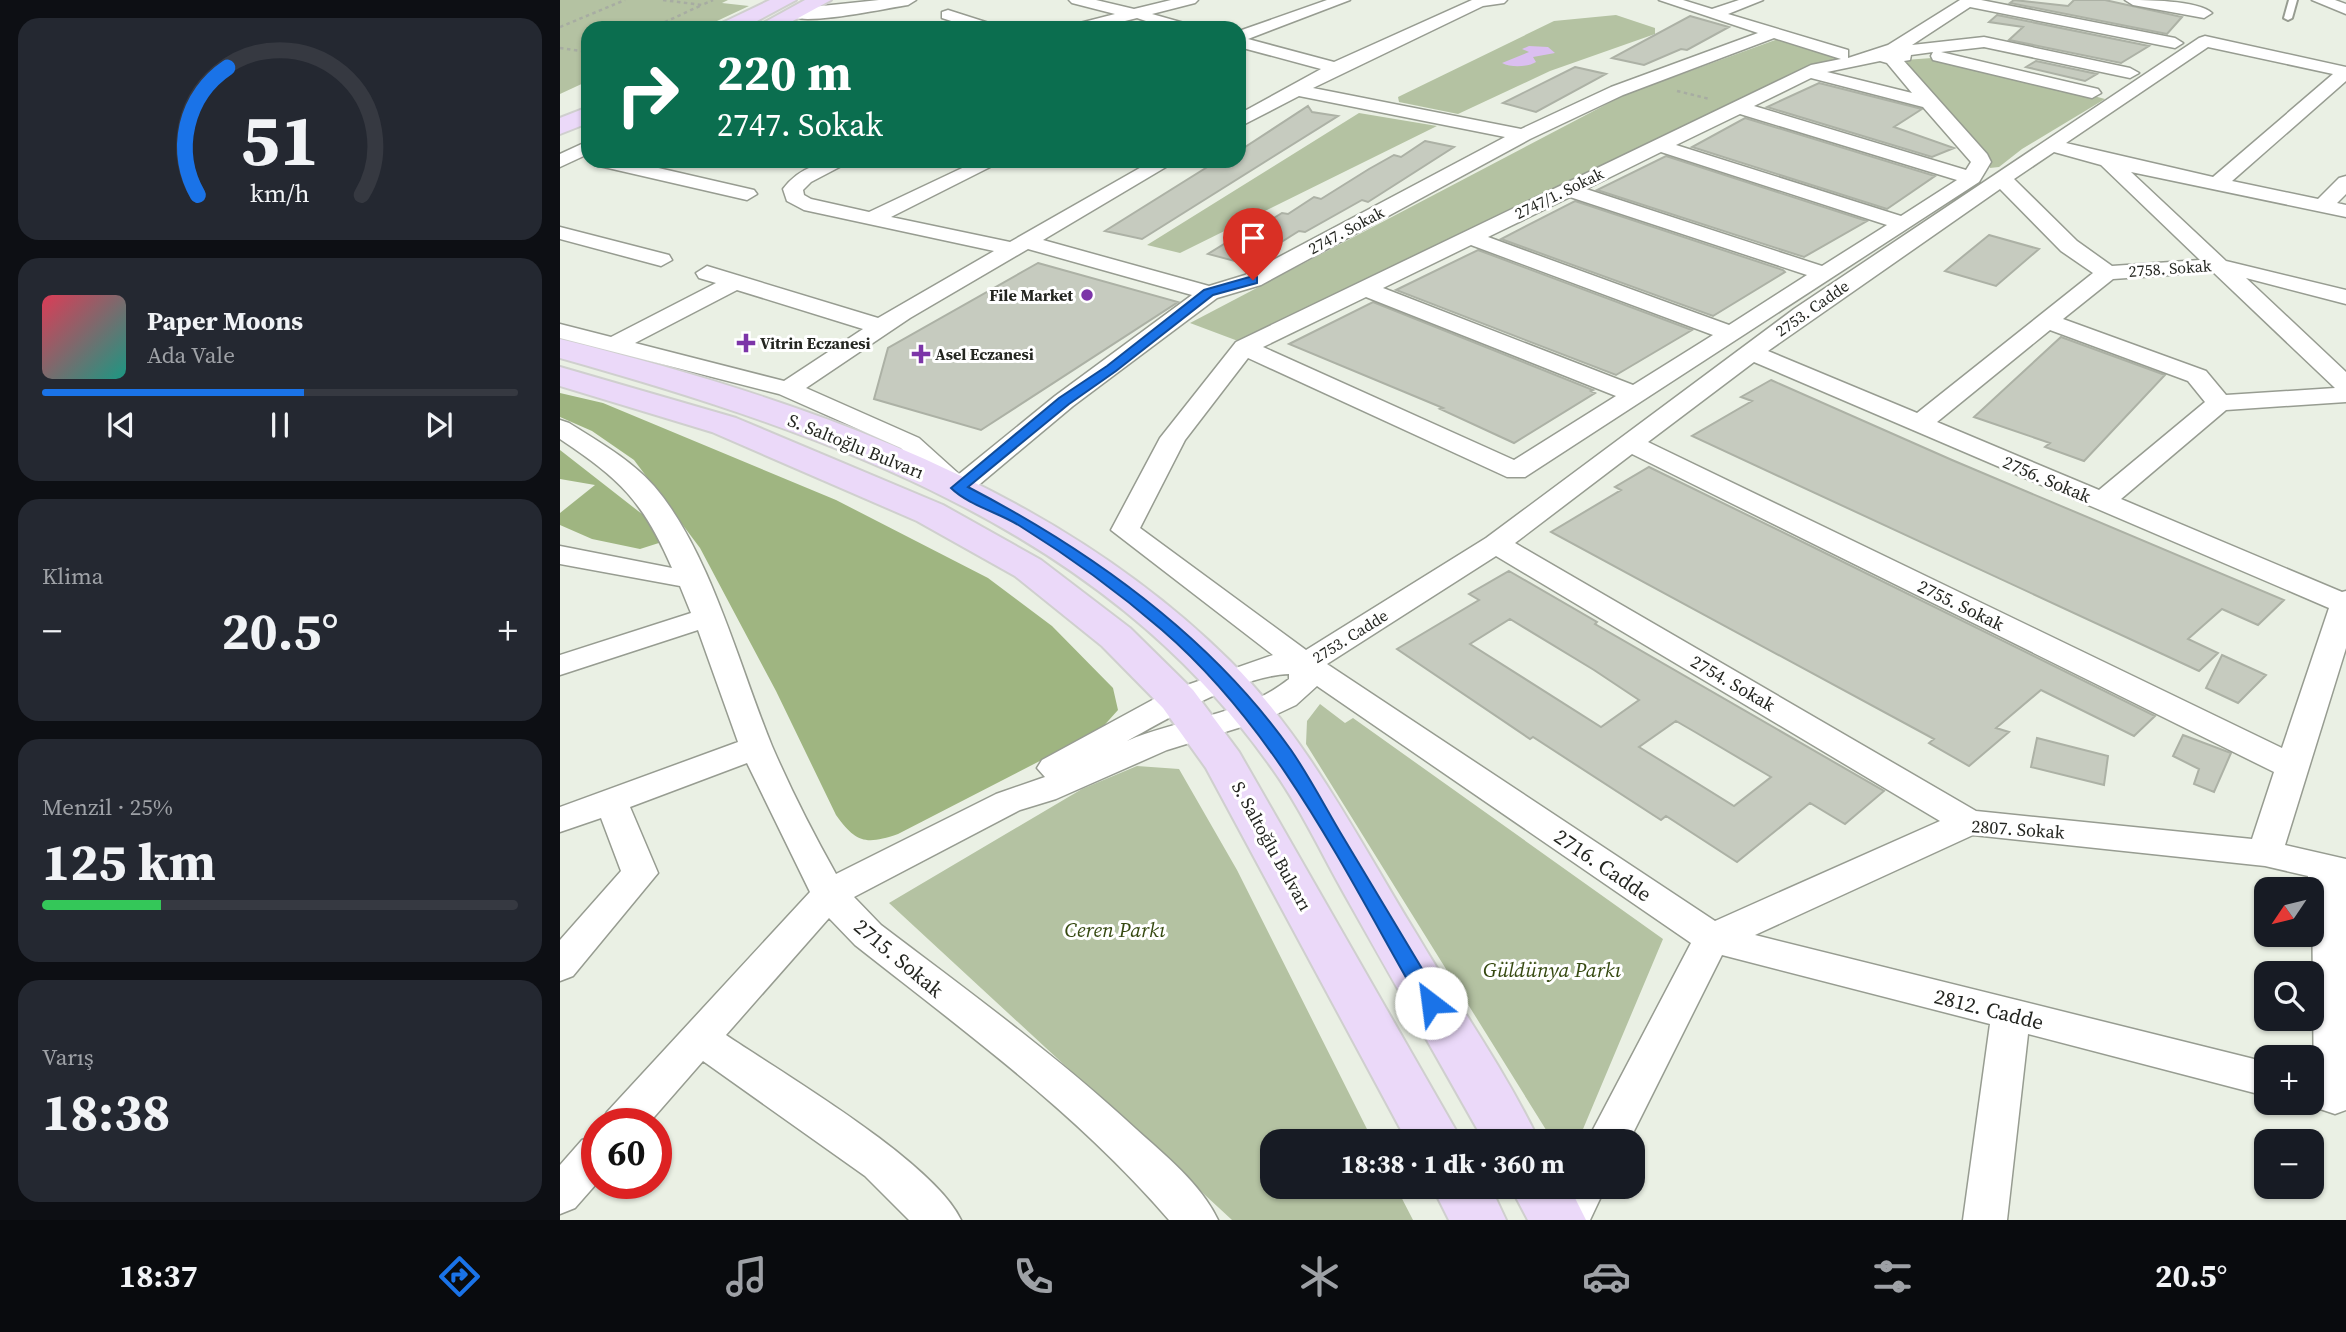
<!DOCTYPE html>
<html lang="tr">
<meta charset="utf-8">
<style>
body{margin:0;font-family:"Source Serif 4",serif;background:#242831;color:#f1f3f6;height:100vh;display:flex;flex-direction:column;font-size:26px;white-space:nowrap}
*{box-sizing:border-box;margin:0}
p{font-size:23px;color:#9ea1a6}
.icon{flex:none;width:38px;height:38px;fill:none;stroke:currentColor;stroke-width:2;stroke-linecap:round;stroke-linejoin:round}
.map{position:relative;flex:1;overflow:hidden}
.panel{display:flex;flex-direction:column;gap:18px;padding:18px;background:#0d0f14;width:560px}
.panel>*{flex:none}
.hud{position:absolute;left:21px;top:21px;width:665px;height:147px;border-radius:21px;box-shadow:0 2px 5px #0004;background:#0b6e4f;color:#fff;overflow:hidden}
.needle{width:46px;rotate:235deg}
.fabs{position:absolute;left:1694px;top:877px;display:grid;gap:14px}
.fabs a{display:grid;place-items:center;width:70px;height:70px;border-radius:14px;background:#171b24;box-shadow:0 2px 5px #0004;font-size:35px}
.speed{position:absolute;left:21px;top:1108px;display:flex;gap:14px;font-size:35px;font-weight:700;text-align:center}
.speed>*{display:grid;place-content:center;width:91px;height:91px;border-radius:50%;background:#171b24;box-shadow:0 2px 5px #0004;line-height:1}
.speed .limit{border:10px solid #d22;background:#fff;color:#111}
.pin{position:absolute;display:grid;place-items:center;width:60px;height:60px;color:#fff;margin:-72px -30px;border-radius:50% 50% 50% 0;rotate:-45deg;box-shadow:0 0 7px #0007}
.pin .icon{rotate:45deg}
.me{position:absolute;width:77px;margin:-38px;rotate:330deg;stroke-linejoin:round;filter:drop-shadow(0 0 5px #0008)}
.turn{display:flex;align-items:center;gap:24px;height:147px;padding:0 21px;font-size:32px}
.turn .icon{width:91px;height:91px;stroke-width:2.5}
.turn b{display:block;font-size:49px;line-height:60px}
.big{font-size:52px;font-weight:700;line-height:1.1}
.panel .tile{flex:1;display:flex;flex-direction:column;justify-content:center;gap:10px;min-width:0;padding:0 24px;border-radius:21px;background:#242831}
.panel .dial{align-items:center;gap:0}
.dial svg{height:182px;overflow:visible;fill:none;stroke:#363941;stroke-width:7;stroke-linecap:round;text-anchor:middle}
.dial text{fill:#f1f3f6;stroke:none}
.song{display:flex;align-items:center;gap:21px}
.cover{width:84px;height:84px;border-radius:10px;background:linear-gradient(135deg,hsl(350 70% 55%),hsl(170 70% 35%))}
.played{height:7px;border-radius:4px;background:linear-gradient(90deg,#1a73e8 55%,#363941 55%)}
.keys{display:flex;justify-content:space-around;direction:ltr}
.heat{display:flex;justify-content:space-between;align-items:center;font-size:38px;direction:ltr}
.charge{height:10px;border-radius:5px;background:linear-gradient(90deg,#34c759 25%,#363941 0)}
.trip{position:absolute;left:700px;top:1129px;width:385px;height:70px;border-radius:21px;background:#171b24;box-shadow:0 2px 5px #0004;font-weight:700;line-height:70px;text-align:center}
.tabs{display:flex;height:112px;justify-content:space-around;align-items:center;background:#090b0e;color:#9ea1a6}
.tabs .icon{width:49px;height:49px}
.tabs .selected{color:#1a73e8}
.tabs b{font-size:32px;color:#f1f3f6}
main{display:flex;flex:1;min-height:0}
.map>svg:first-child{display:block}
</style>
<main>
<section class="panel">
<div class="tile dial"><svg viewBox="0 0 100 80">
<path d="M14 69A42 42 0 1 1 86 69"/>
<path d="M14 69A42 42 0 0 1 27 13" stroke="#1a73e8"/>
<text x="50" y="56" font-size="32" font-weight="700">51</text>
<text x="50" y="72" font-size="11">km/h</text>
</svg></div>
<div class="tile">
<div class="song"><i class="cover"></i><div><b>Paper Moons</b><p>Ada Vale</p></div></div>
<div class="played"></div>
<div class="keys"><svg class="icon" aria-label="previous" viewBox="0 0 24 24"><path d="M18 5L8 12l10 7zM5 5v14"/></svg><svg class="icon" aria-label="pause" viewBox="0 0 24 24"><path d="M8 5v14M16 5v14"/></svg><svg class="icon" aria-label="next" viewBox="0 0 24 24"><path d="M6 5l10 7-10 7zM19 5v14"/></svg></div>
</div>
<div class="tile"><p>Klima</p>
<div class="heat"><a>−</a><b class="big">20.5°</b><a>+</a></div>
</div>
<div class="tile"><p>Menzil · 25%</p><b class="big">125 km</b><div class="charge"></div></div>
<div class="tile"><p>Varış</p><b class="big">18:38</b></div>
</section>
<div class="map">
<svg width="1786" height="1220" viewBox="0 0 1786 1220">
<rect width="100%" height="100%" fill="#eaf0e4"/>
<path fill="#b4c2a2" d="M0,0H168L162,3L189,6L142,28H28V81L0,94Z
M1056,15L1095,28V34L990,71L898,114L839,102L838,97L994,21Z
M1218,39L1287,58L1251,67L678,341L630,323L1064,95Z
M1372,58L1425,67L1545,99L1462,149L1439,167L1430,168L1429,162L1343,63L1345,60Z
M799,113L877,126L620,253L587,245Z
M760,704L785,723L793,718L1103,939L1018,1141H993L746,744L747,721Z
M577,766L619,769L677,870L813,1141H712V1186L836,1187L853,1220H672L329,903L522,789Z"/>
<path fill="#9fb581" d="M0,393L43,403L276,500L428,578L492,626L553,688L558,710L540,730L338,834C306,845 296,843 276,815L216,691L140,548L74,460L32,431L0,417Z
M0,450L96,525L102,542L80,549L32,539L0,525V513L35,485L0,479Z"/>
<path fill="#dbbff1" d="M969,46L988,47L995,53L973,57L976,62C968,67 951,68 942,63L969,52L962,49Z"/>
<path fill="#c6cbbf" stroke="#acb1a5" stroke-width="2" fill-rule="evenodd" d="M1454,0L1508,6L1514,0H1545L1622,17L1607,34L1450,3Z
M1437,15L1589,46L1561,63L1449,40L1463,27L1429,22Z
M1130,16L1169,27L1127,50L1121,49L1084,65L1052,58Z
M1476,61L1537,74L1525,81L1466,67Z
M1015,67L1046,74L976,112L943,103Z
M1259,83L1362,109L1334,127L1394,148L1372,157L1207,107Z
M748,106L752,112L778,116L582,239L545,231L657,161H679V151Z
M1185,118L1375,176L1327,209L1132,147Z
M865,141L894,147L808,202L802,200L745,232L739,231L686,264L648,254L690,228L696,229L722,213L728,214L754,197L761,199L809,169L834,155L841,157Z
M1106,156L1307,221L1244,257L1037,190Z
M1015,201L1223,270L1225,272L1153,316L941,239Z
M1429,235L1479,249L1436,286L1385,271Z
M918,250L1132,330L1056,375L836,290Z
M478,263L618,302L421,430L314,399L328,348Z
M813,302L1033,390L1031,391L1035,393L954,443L880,409L883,408L729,344Z
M1501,337L1605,375L1524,461L1485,447L1490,443L1414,417Z
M1211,380L1392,460L1724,600L1698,625L1662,609L1628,639L1658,653L1639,671L1132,436L1192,401L1181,397Z
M1089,467L1257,549L1595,716L1574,736L1481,690L1436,728L1449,732L1409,766L1369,743L1374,739L991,532L1061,490L1055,487Z
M949,571L1037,622L1035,624L1324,791L1285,824L1250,803L1177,862L1106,816L1101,820L973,737L970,739L837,649L919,600L909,594ZM950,619L1034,670L1079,700L1041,727L910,644ZM1116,721L1135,732L1211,777L1174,806L1079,747Z
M1662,655L1706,675L1678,703L1646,688Z
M1623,735L1671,753L1654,792L1634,784L1639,769L1613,756Z
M1477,738L1548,756L1544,785L1471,767Z"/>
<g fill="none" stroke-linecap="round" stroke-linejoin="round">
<g stroke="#979c91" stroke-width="4">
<path id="lane" d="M1729,0H1737L1732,18L1728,20L1724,18Z"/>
</g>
<g stroke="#979c91" stroke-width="3">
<path id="street" d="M319,0H356L348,5C326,8 239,28 225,14L233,9Z
M509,0H536L574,9L611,0H638L635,3L592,14L631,25L633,28H607L577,18L537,28H510L512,25L555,14L512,3Z
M767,0H790L688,39L774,62L912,0H947L944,3L923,6L753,88L961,129L1051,87L1198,33L1099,0H1123L1152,9L1179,0H1203L1168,14L1288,50V58L1328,45L1400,0H1421L1615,38L1623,43L1615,48L1410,7L1352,45L1424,37L1570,68L1579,73L1570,78L1424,47L1381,52L1538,89L1541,93L1532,98L1373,60L1371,56L1373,52L1351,55L1350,60L1344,61L1427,154L1431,162L1419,182L965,477H947L688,358L625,440L580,528L746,650L926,538L1234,309L1639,38L1645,36L1786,67V81L1672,181L1758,199L1779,178L1786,176V194L1777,203L1786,205V217L1571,172L1666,261L1786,290V304L1686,278L1786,372V402L1666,410L1561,499L1782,592L1786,591V648L1725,845L1786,859V1110L1775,1114L1760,1109L1754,1097L1752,889H1749L1748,876L1705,866L1413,835L1195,935L1706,1062V1096L1468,1034L1447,1220H1403L1430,1024L1162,955L1069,1141H1027L1131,943L757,686L736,705L704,720L607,750L496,799L460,810L294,897L321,925C408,991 496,1055 576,1129C605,1155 641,1184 658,1220H609C518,1114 404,1031 295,945L269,918L166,1035C224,1074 374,1162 401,1220H349L305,1176L143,1061L88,1124H41L47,1112L250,892L187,763L70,807L98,873L13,976L0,981V940L61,871L41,818L0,832V807L178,742L138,630L0,675V655L131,613L120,586L0,564V546L112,568C83,501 60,479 0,439V420L9,423C39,442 70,459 94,486C150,551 179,666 212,746C231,790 253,833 276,874L436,794L485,777L477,768L482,760L607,692L713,655L551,530L600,438L676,342L1251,65L1281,59L1214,38L1063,95L970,139L701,285L657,298L513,406L408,494H388L341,448L219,394L0,338V324L51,337L156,283L139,278L136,273L147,266L318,318L434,251L244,210L227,201L223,189C240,166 264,161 291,161L251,182L243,190L244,195L251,199L309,212L417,161H442L331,217L450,242L592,161H616L483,240L649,286L685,275L945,137L739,96L679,127V114L761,69L679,47V31ZM1648,47L1773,74L1653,177L1506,143ZM1320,61L1327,63L1352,93L1267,72ZM1251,78L1363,107L1411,162L1406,170L1194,106ZM1180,114L1397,180L1341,216L1116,145ZM1101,152L1327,225L1262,266L1026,189ZM1494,152L1541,165L1640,260L1552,266L1517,241L1454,179ZM1440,189L1501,251L1533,273L1357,413L1208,351ZM1010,197L1247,275L1169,325L928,237ZM911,245L1153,335L1073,385L823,288ZM468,249L632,295L495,396L399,474L359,438L246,388L350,318ZM1653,272L1775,388L1666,395L1646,371L1503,319L1553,279ZM177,290L303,329L224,381L75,343ZM806,297L1056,396L954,460L703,347ZM1490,330L1628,381L1645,402L1539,490L1377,422ZM1194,362L1769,608L1722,748L1088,442ZM1072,454L1714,772L1692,839L1416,811L955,543ZM936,556L1380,821L1155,921L767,664ZM729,674V679C683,716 620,718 567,741C611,717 679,676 729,674Z
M1565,0C1585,0 1638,0 1652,13L1644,18L1573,5Z
M1752,0H1775L1786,4V14Z
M388,10L435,25L437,28H413L382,18V12Z
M28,141V154L0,167V154Z
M32,161H68L194,190L197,194L187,200L35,165Z
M0,227L109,255L112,260L101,266L0,239Z
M37,1135V1183L15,1208L0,1214V1165L22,1140Z
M1003,1186H1046L1030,1220H986Z"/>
</g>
<g stroke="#cfcfce" stroke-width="4">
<path id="primary" d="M210,0H236L184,28H157L160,24Z
M245,0H271L220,28L196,27Z
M28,107V123L0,134V118Z
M0,339C238,398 492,484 670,661C749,740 799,841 857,935C897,1003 945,1070 979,1141H924C878,1059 831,978 786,897C761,853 739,805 709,764C540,527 269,434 0,358Z
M0,367L176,418L383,505L481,560L570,628L633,690L679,752L902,1141H847L646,768L603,708L542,646L455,576L357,521L152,432L0,386Z
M872,1186H930L946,1220H889Z
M950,1186H1009L1026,1220H968Z"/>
</g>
<path stroke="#a7aca2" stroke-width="2.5" stroke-dasharray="3.5 3.5" stroke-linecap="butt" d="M103,0L142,5L153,0
M0,27L65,0
M92,28L142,5
M0,48L28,52
M1117,91L1150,99"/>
<use href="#lane" fill="#fff" fill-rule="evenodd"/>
<use href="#street" fill="#fff" fill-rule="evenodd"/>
<use href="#primary" fill="#ebd9f9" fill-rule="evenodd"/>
</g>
<path fill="#1a73e8" stroke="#114b97" stroke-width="2" d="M693,276L697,277V283L653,295L556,371L509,404L408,487C531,551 650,636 731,750C749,776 764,805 780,832C813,887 846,942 879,997L882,1003L879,1009H864C787,876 720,732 602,630C558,592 510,557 460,526C440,513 408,505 391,488L499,398L547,366L644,290Z"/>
<g fill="#7c35a8" stroke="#fff" stroke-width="2.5">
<circle cx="527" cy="295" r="7"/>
<path d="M182.5 332.5h7v7h7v7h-7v7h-7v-7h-7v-7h7z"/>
<path d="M357.5 343.5h7v7h7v7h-7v7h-7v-7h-7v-7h7z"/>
</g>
<g text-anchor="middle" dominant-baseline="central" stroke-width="6" stroke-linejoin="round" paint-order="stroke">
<g font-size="16" fill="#242621" stroke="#fff">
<text transform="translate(999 193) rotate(-26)">2747/1. Sokak</text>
<text transform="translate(786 230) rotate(-28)">2747. Sokak</text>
<text transform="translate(1610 268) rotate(-4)">2758. Sokak</text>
<text transform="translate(1252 308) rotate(-35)">2753. Cadde</text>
<text transform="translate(790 636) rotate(-32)">2753. Cadde</text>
</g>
<g font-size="16" font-weight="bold" fill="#242621" stroke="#fff" text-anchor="start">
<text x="513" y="295" text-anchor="end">File Market</text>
<text x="200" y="343">Vitrin Eczanesi</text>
<text x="375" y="354">Asel Eczanesi</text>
</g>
<g font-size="18" fill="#242621" stroke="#fff">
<text transform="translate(296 446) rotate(22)">S. Saltoğlu Bulvarı</text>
<text transform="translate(1487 479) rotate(23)">2756. Sokak</text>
<text transform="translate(1401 605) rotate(26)">2755. Sokak</text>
<text transform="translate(1173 683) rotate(30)">2754. Sokak</text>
<text transform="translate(1458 829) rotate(4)">2807. Sokak</text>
<text transform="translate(712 846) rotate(61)">S. Saltoğlu Bulvarı</text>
</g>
<g font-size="21" fill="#242621" stroke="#fff">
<text transform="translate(1043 865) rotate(34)">2716. Cadde</text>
<text transform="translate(339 958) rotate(40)">2715. Sokak</text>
<text transform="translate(1429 1009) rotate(14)">2812. Cadde</text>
</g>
<g font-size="21" font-style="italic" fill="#364911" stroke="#fff">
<text x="555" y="929">Ceren Parkı</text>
<text x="992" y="969">Güldünya Parkı</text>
</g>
</g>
</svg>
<div class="fabs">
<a><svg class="needle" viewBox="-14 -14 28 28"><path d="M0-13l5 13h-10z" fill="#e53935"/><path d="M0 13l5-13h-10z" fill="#9ea1a6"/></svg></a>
<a><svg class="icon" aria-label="search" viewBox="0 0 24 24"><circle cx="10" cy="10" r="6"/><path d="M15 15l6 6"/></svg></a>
<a>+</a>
<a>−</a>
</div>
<div class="speed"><div class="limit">60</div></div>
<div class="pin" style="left:693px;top:280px;background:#d93025"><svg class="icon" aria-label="arrive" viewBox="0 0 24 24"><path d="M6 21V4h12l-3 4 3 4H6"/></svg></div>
<svg class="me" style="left:871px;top:1003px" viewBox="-20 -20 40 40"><circle r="19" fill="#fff"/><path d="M0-13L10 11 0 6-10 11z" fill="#1a73e8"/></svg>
<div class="trip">18:38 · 1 dk · 360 m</div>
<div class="hud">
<div class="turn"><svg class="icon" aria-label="right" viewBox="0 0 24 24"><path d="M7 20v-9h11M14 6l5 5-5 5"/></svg><div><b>220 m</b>2747. Sokak</div></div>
</div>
</div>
</main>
<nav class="tabs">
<b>18:37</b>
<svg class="icon selected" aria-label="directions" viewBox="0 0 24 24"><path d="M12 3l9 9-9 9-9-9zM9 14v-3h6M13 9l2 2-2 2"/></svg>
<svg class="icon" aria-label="music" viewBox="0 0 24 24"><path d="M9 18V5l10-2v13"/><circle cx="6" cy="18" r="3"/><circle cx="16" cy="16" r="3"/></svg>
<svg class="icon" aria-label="phone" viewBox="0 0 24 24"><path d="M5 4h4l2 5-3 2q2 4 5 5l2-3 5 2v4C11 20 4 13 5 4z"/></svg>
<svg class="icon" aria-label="climate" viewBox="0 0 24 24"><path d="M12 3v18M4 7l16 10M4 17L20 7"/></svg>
<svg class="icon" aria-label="car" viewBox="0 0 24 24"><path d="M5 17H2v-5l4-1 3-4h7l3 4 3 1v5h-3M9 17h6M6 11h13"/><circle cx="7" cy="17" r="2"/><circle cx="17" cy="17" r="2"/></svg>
<svg class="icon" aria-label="filters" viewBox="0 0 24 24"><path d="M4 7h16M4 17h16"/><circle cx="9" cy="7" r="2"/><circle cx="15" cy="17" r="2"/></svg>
<b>20.5°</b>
</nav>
